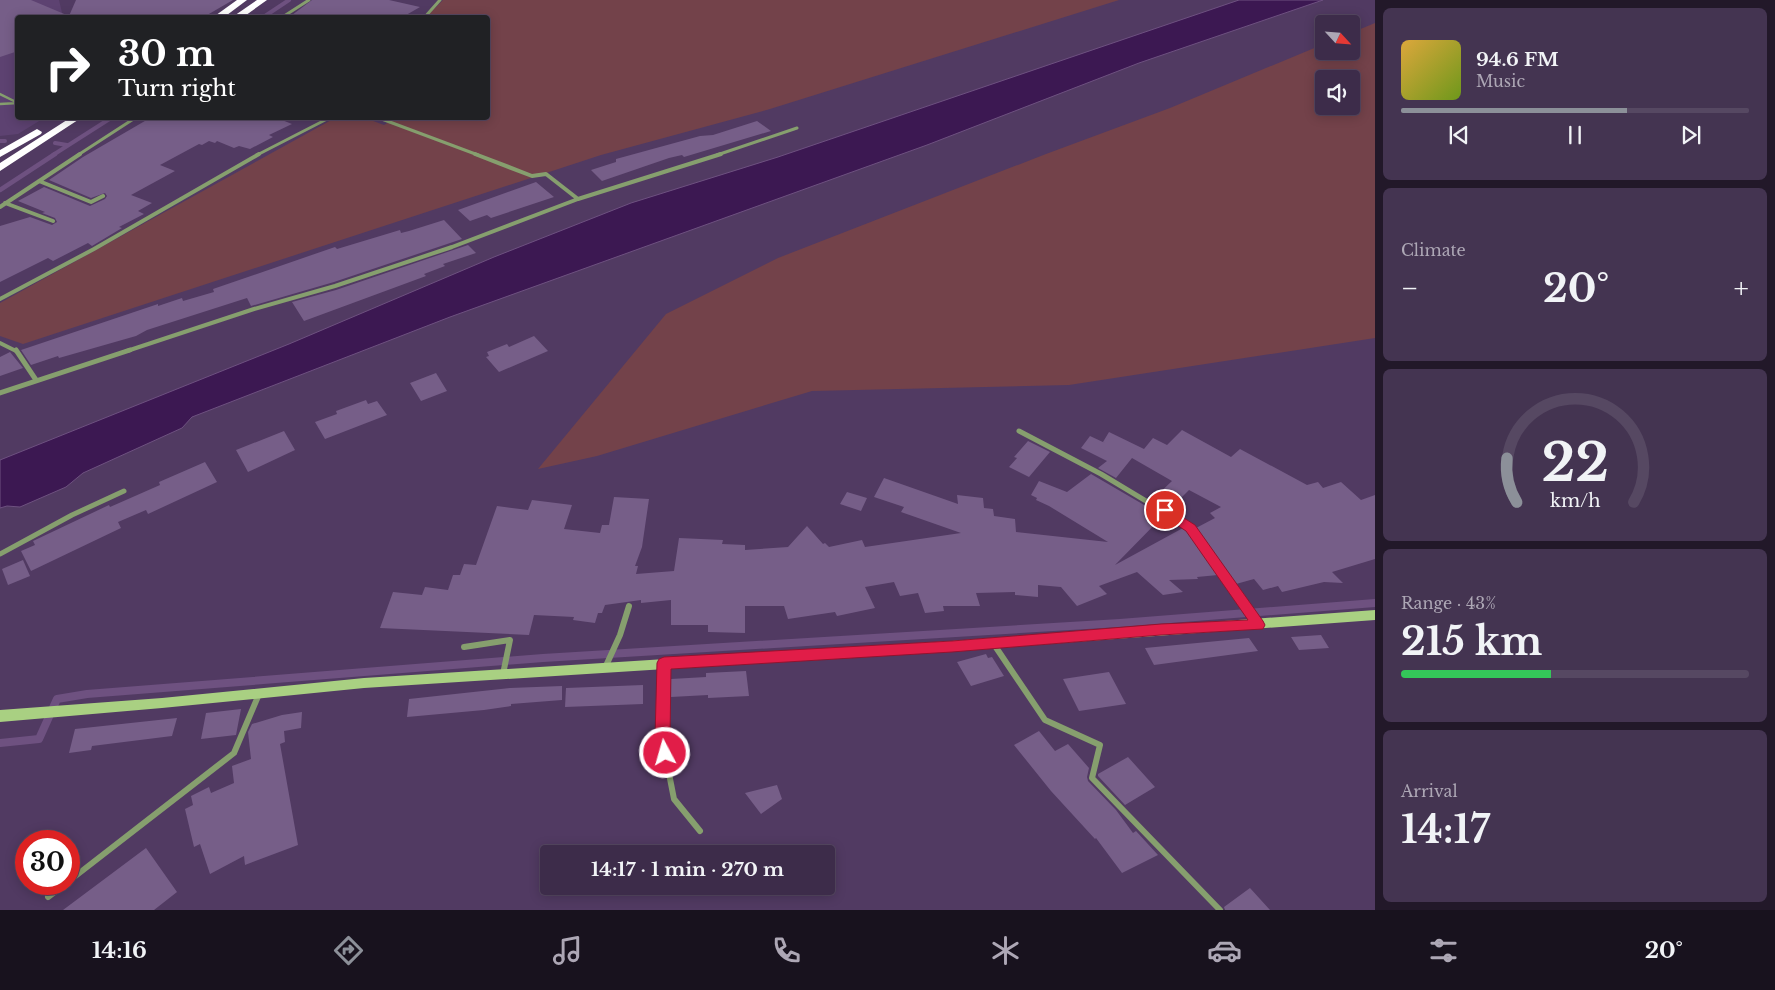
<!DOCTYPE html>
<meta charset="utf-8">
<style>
body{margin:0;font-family:"Libre Baskerville",serif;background:#443451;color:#f1f3f6;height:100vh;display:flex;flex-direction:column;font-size:19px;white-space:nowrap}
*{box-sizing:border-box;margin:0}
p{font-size:16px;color:#ada7b5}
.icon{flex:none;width:28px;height:28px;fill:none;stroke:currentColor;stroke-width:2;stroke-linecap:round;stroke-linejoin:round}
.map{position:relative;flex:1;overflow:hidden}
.details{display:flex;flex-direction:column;gap:8px;padding:8px;background:#221829;width:400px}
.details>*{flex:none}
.guide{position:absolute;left:15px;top:15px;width:475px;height:105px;border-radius:5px;box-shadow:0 2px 12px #0003,0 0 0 1px #564862;background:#202124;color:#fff;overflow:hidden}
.needle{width:32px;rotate:116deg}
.controls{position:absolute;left:1315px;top:15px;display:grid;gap:10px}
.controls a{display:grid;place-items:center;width:45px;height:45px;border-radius:5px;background:#3d2c4a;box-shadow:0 2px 12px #0003,0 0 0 1px #564862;font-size:25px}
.speed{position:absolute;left:15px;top:830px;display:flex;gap:10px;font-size:25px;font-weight:700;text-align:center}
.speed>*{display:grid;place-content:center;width:65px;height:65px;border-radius:50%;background:#3d2c4a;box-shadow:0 2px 12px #0003,0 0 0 1px #564862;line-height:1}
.speed .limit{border:8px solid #d22;background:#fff;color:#111}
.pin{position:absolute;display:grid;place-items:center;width:42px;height:42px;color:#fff;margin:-21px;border:2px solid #fff;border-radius:50%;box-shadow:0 1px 5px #0007}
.me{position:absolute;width:55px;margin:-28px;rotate:354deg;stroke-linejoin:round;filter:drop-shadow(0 0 4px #0008)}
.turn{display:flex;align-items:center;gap:18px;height:105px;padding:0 20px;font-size:22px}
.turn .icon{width:65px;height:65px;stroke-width:2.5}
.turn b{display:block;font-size:35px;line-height:42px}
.big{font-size:38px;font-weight:700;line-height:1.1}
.details .tile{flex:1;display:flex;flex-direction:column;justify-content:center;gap:8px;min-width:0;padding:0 18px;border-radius:8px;background:#443451}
.details .dial{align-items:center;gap:0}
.dial svg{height:130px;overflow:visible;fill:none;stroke:#564862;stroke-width:7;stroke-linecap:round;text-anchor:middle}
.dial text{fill:#f1f3f6;stroke:none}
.song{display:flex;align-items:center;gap:15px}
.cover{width:60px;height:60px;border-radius:8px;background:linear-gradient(135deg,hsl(40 70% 55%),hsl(80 70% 35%))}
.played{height:5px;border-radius:2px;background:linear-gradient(90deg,#8c9099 65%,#564862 65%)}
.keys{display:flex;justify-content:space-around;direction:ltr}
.heat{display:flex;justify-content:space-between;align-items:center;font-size:28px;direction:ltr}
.charge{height:8px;border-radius:4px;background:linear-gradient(90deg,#34c759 43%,#564862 0)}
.trip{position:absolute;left:540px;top:845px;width:295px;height:50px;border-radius:5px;background:#3d2c4a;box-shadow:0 2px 12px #0003,0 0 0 1px #564862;font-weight:700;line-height:50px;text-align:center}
.tab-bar{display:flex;height:80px;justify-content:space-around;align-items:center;background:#18121e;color:#ada7b5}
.tab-bar .icon{width:35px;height:35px}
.tab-bar .current{color:#8c9099}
.tab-bar b{font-size:22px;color:#f1f3f6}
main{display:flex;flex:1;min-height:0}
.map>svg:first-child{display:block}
</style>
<main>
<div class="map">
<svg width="1375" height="910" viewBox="0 0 1375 910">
<rect width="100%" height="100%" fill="#513a62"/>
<path fill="#5d4271" d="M0,0H59L63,17L18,18V118H44L18,134L0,136Z"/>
<path fill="#73424a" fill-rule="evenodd" d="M443,0H1119L770,109L601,155L23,344L0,336V303L335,118H365L384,125L396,118H488V18L426,17Z
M1375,23V338L1069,385L812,391L597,456L538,469L666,314L778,258L1046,154L1170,108L1324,44V51H1351V33ZM1324,79H1351V106H1324Z"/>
<path fill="#3c1852" stroke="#6e5180" d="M1239,0H1323L1139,63L927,145L450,317L192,417L182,428L83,473L66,487L20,507L7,506L0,508V460L289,344L494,257L631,203L778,157Z"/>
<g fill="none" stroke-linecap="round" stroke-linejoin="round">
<path stroke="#6e5180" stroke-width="4" d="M262,18L289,0
M0,141H5
M55,143L67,145
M53,155L111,118"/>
<path stroke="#6e5180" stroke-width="4.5" d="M0,190L55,154"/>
<path stroke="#6e5180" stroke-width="8" d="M0,743L39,739L57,699L87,694L543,658L1120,623L1375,603"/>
</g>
<path fill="#765e88" d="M0,0H31L69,16L76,0H233L202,18H18V51L0,57Z
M312,0H389L420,7L401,18H288Z
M150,118H277L292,124L269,135L273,137L250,149L239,146L234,148L217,141L215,143L209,141L202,145L199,144L160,165L175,171L131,195L152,203L138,211L144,214L119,227L122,228L92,246L88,243L53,261L48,258L0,282V226L30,217L52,225L57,222L55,218L42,213L45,212L18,201L44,187L90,206L105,199L107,196L105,193L91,198L49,180L83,157Z
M757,121L771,131L684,157L682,155L669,158L602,181L591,170L616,162V159L700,136L713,135Z
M536,182L554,197L491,218L487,215L470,221L458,210Z
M444,220L462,239L334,282L251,306L247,298L147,330L136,336L59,358L58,356L31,365L21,350L158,304V306L182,298L183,301L214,292L213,289L335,247L337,249L400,230L401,233L409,231Z
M468,245L476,253L443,264L445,266L424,274L426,276L304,321L292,302L336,290Z
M534,336L548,351L499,372L486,357L489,356L487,352L507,344L509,347Z
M10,352L23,368L0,376V357Z
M436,373L447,391L421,401L410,383Z
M366,400L368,404L377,401L387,415L325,439L315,422L337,414L336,411Z
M1182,430L1231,457L1240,449L1307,485L1318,482L1323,488L1341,482L1361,500L1375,495V559L1332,572L1343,583L1324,582L1282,592L1278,586L1263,590L1254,579L1236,584L1196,528L1215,518L1210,513L1221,507L1189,490L1169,510L1152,500L1172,481L1132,458L1116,478L1098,468L1107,461L1081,448L1090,436L1105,443L1103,442L1109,432L1144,449L1153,438L1167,445Z
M284,431L295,450L248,472L236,450Z
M1028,441L1050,452L1029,477L1009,467L1017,458L1014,457Z
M205,462L217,482L148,514L146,510L118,522L121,528L31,571L21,551L35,545L33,541L109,505L110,507L160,485L159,482Z
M1091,474L1163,516L1115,565L1183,528L1188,531L1218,575L1197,577L1198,579L1169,580L1183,592L1163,595L1137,572L1099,586L1107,594L1077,606L1061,587L1038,585V597L1015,595V592L976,593L980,606H943L944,611L925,613L918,593L900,596L894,582L865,587L875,608L837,616L835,612L788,619L784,606H745V633L708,632V625H671V600L641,603V600L605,605L602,613H598L595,623L573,620L574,617L534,615L529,635L380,628L393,592L422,595L425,587L448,590L453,575H460L464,564L476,565L497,506L528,510L532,500L572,505L564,529L600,533L602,525H609L614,497L649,499L642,547L635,566H638L636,574L674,571L679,538L723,540L722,544L745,545V550L788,547L807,526L823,544L825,543L829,547L862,540L865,547L961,533L901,512L904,507L874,497L884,478L958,504L957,495L983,498L984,508L993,509L994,516L1015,519L1016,532L1108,542L1049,506L1036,500L1037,498L1031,495L1039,481L1067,492Z
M847,492L867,498L861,511L840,504Z
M23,560L30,576L8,585L2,569Z
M1321,635L1329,648L1299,650L1291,637Z
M1249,638L1258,651L1154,665L1145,648Z
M986,654L988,658L992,657L1004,676L971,686L957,662Z
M746,671L749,696L708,698V695L671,697V679L706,677V673Z
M1109,672L1126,704L1079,711L1063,679Z
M643,685V704L565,707L566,688Z
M562,686V700L511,704V706L484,710L407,717L409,699L510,688Z
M241,709L236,735L201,739L206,713Z
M302,712L301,728L284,731L285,742L280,744L298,845L245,865L244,856L210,874L200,844L194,847L185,809L193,805L191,796L209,787L211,793L234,783L232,766L251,759L248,732L252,724L282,715Z
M177,718L172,736L92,746L91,750L69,753L75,729Z
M1039,731L1055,751L1068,744L1089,768L1087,777L1088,781L1116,810L1133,833L1136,831L1158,855L1122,873L1096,838L1095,839L1051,791L1014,745Z
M1128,757L1155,787L1125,805L1098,776V774Z
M777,785L782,799L761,814L745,793Z
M146,848L177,892L154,910H63Z
M1250,888L1270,910H1225L1224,907Z"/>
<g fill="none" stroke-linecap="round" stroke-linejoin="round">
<path stroke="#869f6e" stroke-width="2.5" d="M0,94L18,103
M0,104L18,103"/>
<path stroke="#869f6e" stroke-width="3" d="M281,18L309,0
M424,18L440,0
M379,118L478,155
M78,155L135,118
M257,155L329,118
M717,155L797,128"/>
<path stroke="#869f6e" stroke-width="4" d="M475,154L532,176L546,174L578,199
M39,181L91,202L103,196
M5,203L53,221
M0,207L80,154
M0,299L94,249L259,154
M0,343L16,351
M127,351L254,309L335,286L452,247L578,199L721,154"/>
<path stroke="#869f6e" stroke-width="5" d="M16,350L36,380
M0,393L130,350
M1019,431L1101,474L1191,528L1240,598
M0,554L72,515L124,491"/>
<path stroke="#869f6e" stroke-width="6" d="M1239,597L1258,624
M993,643L1045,720L1100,745L1092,778L1220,910
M464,647L510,640L503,674
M664,664L662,738L674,799L700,831
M605,668L620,635L629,606
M69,881L234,753L259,694
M48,897L65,884"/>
<path fill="#a9d082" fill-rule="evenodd" d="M1375,610V620L952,651L364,688L162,708L0,722V710L162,698L364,678L952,641Z"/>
<path fill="#fff" fill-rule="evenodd" d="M237,0H247L223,18H212Z
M257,0H267L242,18H231Z
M70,118H81L0,171V163Z
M37,129L42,132L41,134L0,157V150Z"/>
</g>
<path fill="#e11d48" stroke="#92132f" d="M1165,506L1195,525L1263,621L1265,625L1263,629L1161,635L952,652L671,669L670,738L673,753L670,758L665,760L660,758L655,738L657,663L659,659L664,657L952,641L1161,624L1248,620L1186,531L1160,514L1159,510Z"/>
</svg>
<div class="controls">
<a><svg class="needle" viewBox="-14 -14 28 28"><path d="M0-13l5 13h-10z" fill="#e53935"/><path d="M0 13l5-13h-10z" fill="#ada7b5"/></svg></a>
<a><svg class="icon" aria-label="sound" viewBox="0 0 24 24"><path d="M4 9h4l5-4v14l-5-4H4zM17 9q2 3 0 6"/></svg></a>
</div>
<div class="speed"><div class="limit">30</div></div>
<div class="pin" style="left:1165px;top:510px;background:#d93025"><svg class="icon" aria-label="arrive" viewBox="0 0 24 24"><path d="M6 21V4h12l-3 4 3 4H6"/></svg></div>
<svg class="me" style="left:665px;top:753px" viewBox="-20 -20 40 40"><circle r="17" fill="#e11d48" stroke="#fff" stroke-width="3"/><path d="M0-11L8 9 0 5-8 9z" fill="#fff"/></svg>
<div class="trip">14:17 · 1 min · 270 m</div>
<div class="guide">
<div class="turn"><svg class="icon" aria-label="right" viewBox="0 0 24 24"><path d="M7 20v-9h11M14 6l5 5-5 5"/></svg><div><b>30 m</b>Turn right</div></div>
</div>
</div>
<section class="details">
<div class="tile">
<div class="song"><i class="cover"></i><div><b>94.6 FM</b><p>Music</p></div></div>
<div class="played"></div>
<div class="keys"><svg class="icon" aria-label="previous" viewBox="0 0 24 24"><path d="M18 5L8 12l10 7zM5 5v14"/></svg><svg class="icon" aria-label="pause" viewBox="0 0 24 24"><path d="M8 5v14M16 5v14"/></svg><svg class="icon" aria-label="next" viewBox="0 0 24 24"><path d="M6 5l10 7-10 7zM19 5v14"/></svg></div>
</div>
<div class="tile"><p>Climate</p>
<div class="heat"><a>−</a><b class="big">20°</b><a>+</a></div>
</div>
<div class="tile dial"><svg viewBox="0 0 100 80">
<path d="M14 69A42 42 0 1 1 86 69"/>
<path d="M14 69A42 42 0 0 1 8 42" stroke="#8c9099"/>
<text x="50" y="56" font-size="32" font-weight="700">22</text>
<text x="50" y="72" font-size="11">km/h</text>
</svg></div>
<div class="tile"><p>Range · 43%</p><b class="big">215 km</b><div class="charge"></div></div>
<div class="tile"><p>Arrival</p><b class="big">14:17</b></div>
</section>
</main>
<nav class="tab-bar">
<b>14:16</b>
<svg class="icon current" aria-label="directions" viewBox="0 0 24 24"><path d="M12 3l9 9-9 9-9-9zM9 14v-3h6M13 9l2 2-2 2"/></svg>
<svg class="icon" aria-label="music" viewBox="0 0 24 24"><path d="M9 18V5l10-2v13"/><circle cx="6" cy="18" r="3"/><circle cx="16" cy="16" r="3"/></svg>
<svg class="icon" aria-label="phone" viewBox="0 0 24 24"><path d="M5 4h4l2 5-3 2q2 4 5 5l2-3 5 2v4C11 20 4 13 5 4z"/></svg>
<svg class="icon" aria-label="climate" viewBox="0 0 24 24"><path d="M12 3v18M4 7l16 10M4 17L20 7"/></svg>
<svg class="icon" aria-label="car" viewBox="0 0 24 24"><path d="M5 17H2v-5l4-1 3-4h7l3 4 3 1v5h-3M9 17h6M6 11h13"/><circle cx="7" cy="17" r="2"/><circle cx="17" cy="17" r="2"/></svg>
<svg class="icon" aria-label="filters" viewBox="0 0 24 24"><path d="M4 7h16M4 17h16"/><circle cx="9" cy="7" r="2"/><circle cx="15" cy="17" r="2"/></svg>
<b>20°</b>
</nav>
